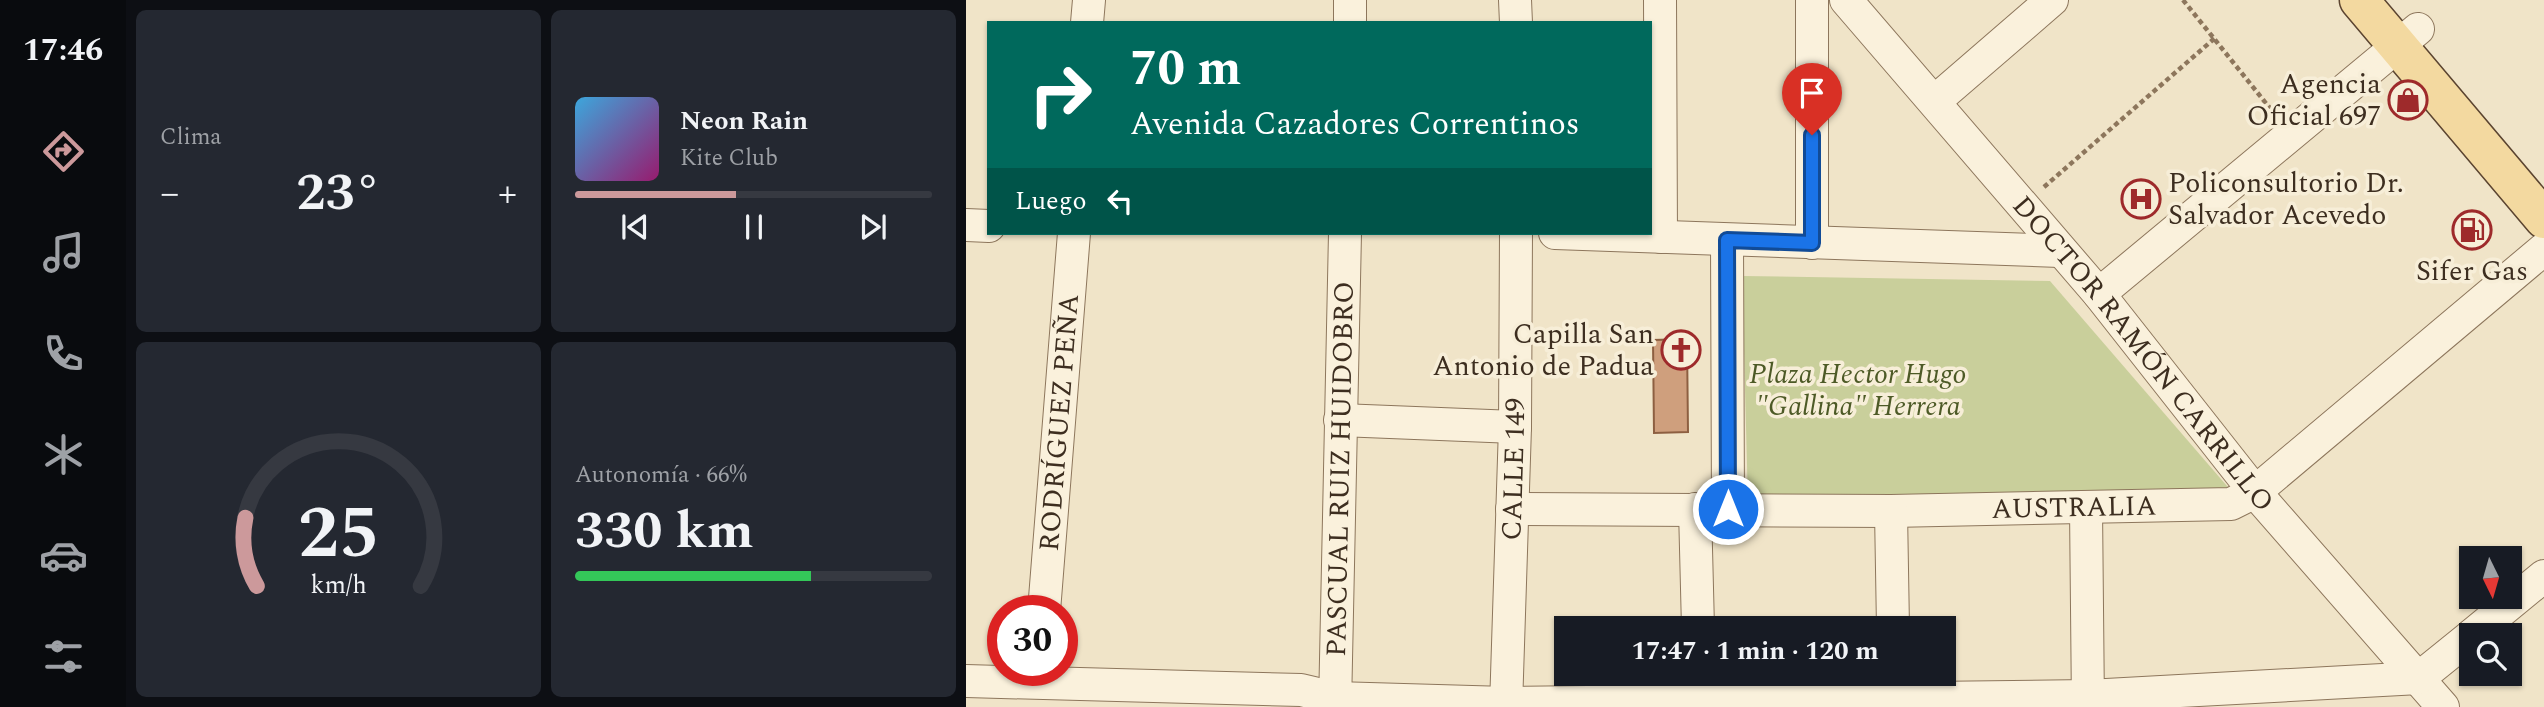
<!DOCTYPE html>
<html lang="es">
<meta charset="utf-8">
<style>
body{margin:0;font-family:Spectral,serif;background:#242831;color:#f1f3f6;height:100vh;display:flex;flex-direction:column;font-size:26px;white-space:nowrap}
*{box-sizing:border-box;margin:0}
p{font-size:23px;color:#9ea1a6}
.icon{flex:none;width:38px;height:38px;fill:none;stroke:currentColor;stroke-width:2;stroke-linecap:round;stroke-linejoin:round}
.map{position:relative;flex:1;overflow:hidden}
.side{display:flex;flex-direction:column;gap:10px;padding:10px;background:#0d0f14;width:840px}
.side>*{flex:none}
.hud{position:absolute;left:21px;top:21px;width:665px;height:214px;border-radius:0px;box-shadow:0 2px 5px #0004;background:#00695c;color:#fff;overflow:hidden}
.needle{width:46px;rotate:175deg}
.fabs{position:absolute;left:1493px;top:546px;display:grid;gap:14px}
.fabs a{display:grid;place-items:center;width:63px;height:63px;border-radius:0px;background:#171b24;box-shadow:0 2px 5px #0004;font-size:35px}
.speed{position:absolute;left:21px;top:595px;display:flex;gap:14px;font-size:35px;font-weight:700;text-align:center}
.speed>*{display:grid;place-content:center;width:91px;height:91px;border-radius:50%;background:#171b24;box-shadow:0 2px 5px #0004;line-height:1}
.speed .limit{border:10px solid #d22;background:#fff;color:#111}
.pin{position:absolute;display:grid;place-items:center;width:60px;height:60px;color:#fff;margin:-72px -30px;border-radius:50% 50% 50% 0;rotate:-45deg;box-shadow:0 0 7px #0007}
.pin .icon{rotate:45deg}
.me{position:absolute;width:77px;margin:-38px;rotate:0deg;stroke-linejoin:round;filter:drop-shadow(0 0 5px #0008)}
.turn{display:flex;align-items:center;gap:24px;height:147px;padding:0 28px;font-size:32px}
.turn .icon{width:91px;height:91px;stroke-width:2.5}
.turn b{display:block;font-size:49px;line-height:60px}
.then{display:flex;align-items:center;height:66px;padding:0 28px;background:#0003;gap:14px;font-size:26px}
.big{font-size:52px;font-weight:700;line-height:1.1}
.side .tile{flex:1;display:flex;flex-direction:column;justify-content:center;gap:10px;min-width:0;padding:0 24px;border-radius:10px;background:#242831}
.side .dial{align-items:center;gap:0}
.dial svg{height:182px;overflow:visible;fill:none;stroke:#363941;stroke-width:7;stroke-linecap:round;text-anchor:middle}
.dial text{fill:#f1f3f6;stroke:none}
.song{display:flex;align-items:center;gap:21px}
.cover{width:84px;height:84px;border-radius:10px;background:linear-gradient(135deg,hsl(200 70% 55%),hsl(320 70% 35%))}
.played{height:7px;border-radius:4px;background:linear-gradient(90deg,#cc999b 45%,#363941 45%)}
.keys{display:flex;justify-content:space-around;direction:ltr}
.heat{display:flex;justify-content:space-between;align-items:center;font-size:38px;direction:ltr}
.charge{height:10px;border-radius:5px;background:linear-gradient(90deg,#34c759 66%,#363941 0)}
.side .tiles{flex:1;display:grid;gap:10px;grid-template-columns:repeat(2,1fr)}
.trip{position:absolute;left:588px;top:616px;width:402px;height:70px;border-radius:0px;background:#171b24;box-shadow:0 2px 5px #0004;font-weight:700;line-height:70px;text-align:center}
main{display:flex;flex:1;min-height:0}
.dock{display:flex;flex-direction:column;width:126px;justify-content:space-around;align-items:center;background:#090b0e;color:#9ea1a6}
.dock .icon{width:49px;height:49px}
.dock .current{color:#cc999b}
.dock b{font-size:32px;color:#f1f3f6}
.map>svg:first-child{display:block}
</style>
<main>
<nav class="dock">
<b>17:46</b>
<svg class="icon current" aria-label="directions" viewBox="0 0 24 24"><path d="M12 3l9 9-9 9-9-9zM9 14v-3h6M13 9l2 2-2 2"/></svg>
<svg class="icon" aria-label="music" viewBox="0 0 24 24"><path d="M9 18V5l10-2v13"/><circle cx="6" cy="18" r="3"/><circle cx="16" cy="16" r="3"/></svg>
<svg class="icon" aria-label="phone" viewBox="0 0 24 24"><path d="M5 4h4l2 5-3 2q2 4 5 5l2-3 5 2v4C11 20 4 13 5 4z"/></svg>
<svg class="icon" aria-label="climate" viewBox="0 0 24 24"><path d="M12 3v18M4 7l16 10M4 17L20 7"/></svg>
<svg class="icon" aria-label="car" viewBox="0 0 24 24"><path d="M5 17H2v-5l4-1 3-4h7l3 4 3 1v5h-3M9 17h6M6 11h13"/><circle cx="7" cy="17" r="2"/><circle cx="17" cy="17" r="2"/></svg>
<svg class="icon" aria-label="filters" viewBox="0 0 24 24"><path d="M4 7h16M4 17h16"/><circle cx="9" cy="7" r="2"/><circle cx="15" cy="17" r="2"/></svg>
</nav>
<section class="side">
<div class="tiles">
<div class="tile"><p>Clima</p>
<div class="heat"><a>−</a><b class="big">23°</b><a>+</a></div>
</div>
<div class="tile">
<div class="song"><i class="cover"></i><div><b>Neon Rain</b><p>Kite Club</p></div></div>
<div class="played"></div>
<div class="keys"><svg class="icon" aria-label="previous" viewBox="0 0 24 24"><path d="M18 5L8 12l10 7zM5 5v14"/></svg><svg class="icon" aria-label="pause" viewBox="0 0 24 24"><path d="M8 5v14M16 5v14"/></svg><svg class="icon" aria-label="next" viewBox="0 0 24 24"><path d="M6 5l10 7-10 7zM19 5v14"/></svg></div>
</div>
<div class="tile dial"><svg viewBox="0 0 100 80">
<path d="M14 69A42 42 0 1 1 86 69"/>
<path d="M14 69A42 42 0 0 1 9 39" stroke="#cc999b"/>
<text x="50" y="56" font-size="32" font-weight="700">25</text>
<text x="50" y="72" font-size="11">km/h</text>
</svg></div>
<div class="tile"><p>Autonomía · 66%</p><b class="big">330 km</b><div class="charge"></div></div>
</div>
</section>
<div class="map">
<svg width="1578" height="707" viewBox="0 0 1578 707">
<rect width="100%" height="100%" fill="#f0e4c8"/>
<path fill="#c9cf9b" d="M776,276L1084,281L1267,493L782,502Z"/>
<path fill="#cf9f7d" stroke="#8d5f41" stroke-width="2" d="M721,339L722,432L688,433L687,340Z"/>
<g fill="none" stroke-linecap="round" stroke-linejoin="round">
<g stroke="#8d765c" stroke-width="34">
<g id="minor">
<path d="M549,0L550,23"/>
<path d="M694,0L695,237"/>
<path d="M846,0V243"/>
<path id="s1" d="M880,0L1133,294L1289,492L1477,707"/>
<path d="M121,23L123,0"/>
<path d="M384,23V0"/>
<path d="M969,101L1086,0"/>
<path d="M0,225L23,226"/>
<path d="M589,233L1094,251"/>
<path d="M761,240L762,509"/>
<path d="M1133,294L1452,29"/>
<path d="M374,420L549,427"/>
<path d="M1120,508L1122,707"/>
<path id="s2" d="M546,509L925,511L1265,504L1289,492L1578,249"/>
<path d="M729,509L732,628"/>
<path d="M925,511L927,628"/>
<path id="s3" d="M78,611L108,233"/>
<path d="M1506,635L1578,576"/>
<path d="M0,681L335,690L369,698L540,703L1122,696L1453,678L1505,636"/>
<path id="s4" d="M369,707L379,233"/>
<path id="s5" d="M540,707L549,427L550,233"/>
</g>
</g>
<g stroke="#5b4430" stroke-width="41">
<path id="major" d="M1393,0L1578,219"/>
</g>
<path stroke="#8d765c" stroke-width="4.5" stroke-dasharray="5 3.5" stroke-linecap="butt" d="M1217,0L1307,112
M1078,187L1249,38"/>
<use href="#minor" stroke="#faf1dc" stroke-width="32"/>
<use href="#major" stroke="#f3d9a0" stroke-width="38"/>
</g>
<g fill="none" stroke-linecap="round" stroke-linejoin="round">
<g stroke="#114b97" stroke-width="18">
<path id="route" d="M762,509L761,240L846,243V135"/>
</g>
<use href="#route" stroke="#1a73e8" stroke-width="12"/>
</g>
<defs>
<g id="shop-ring" transform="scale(2.0125)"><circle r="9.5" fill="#f7eed8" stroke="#9e2a2b" stroke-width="1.5"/><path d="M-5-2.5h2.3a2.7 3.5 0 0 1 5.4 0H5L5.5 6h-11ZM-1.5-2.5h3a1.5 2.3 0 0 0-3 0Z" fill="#9e2a2b"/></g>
<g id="hospital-ring" transform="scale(2.0125)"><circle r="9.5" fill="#f7eed8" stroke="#9e2a2b" stroke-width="1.5"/><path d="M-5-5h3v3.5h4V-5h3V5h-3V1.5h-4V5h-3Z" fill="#9e2a2b"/></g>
<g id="fuel-ring" transform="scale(2.0125)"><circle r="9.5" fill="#f7eed8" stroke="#9e2a2b" stroke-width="1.5"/><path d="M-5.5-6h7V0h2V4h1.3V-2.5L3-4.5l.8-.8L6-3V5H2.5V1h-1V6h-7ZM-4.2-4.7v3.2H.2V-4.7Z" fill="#9e2a2b"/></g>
<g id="church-ring" transform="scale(2.0125)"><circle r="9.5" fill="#f7eed8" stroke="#9e2a2b" stroke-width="1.5"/><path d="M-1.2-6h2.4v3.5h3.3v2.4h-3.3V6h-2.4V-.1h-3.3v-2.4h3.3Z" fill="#9e2a2b"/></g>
</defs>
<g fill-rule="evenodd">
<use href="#shop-ring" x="1442" y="100"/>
<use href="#hospital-ring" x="1175" y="199"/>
<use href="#fuel-ring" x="1506" y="230"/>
<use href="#church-ring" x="715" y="350"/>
</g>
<g text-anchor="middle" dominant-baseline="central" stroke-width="7" stroke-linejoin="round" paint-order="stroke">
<g font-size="28" fill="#3d2e20" stroke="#f7eed8" text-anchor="end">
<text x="1415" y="84">Agencia<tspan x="1415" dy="32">Oficial 697</tspan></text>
<text x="1202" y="183" text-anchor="start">Policonsultorio Dr.<tspan x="1202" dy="32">Salvador Acevedo</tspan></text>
<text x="1506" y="271" text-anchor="middle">Sifer Gas</text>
<text x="688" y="334">Capilla San<tspan x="688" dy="32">Antonio de Padua</tspan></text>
</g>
<g font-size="28" fill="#3d2e20" stroke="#f7eed8">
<text stroke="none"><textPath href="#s1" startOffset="462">DOCTOR RAMÓN CARRILLO</textPath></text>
<text stroke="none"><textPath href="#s3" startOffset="189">RODRÍGUEZ PEÑA</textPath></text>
<text stroke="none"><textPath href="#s4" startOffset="238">PASCUAL RUIZ HUIDOBRO</textPath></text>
<text stroke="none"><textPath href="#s5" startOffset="238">CALLE 149</textPath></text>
<text stroke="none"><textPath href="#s2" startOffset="562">AUSTRALIA</textPath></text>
</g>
<g font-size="28" font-style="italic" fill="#4d5a26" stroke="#f7eed8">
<text x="892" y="374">Plaza Hector Hugo<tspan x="892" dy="32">"Gallina" Herrera</tspan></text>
</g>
</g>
</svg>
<div class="fabs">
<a><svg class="needle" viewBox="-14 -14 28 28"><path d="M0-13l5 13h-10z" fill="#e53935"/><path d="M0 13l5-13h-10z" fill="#9ea1a6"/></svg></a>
<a><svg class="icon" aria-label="search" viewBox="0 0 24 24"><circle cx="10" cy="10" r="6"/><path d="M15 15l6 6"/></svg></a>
</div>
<div class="speed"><div class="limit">30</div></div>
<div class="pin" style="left:846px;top:135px;background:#d93025"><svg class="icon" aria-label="arrive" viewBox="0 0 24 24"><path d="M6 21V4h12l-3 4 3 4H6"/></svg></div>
<svg class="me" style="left:762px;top:509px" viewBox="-20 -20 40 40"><circle r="17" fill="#1a73e8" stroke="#fff" stroke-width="3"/><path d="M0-11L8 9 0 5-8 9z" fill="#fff"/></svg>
<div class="trip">17:47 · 1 min · 120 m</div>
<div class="hud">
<div class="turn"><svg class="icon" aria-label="right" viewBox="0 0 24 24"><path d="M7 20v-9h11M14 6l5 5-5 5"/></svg><div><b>70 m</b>Avenida Cazadores Correntinos</div></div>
<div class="then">Luego<svg class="icon" aria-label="left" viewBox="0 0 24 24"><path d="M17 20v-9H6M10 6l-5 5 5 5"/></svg></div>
</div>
</div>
</main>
